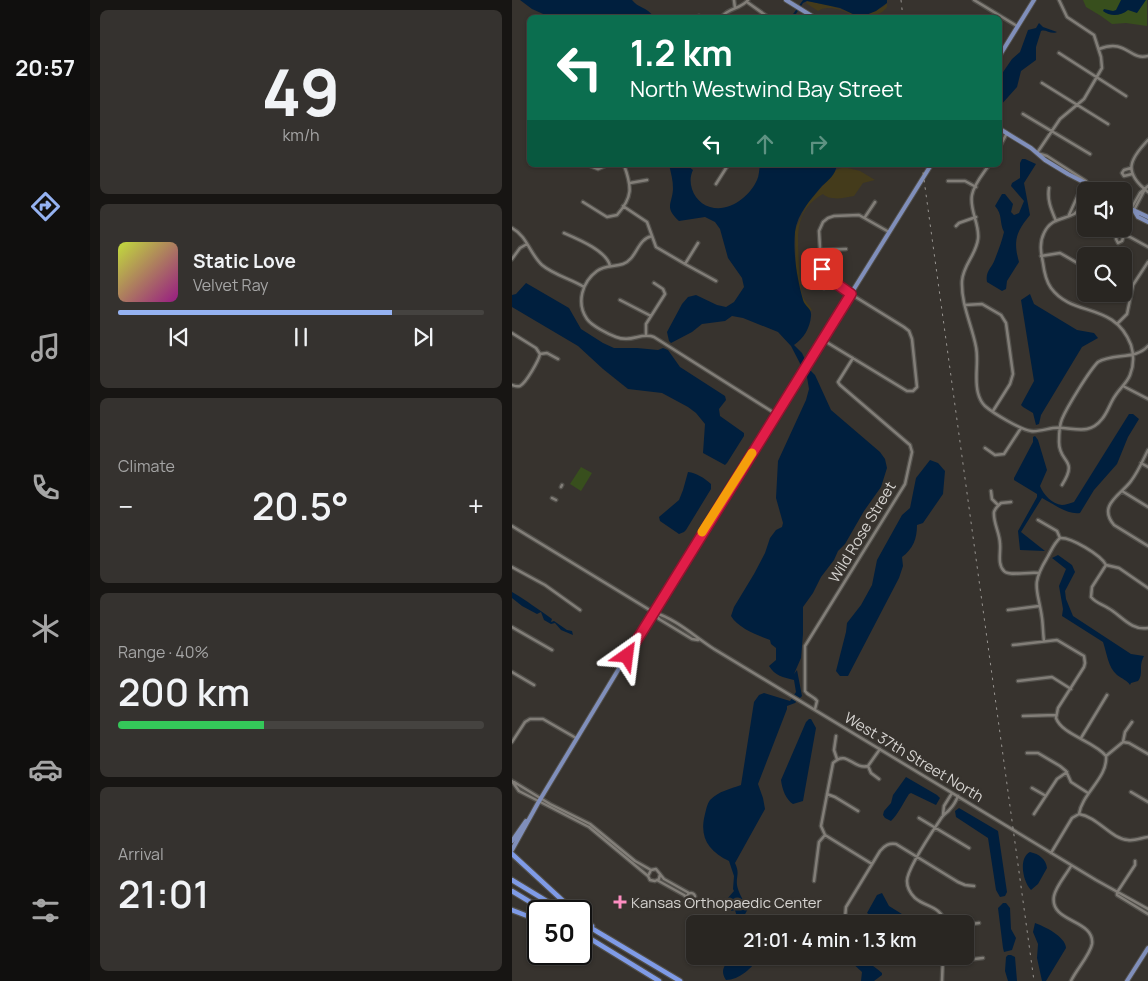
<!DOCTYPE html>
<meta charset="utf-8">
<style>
body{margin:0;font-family:Manrope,sans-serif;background:#35322f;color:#f1f3f6;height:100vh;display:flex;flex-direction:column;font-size:19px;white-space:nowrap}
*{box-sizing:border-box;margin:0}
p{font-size:16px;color:#a5a5a5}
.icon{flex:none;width:28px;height:28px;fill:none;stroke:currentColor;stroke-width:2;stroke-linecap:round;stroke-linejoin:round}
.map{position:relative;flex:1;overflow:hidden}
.side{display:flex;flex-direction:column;gap:10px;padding:10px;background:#171513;width:422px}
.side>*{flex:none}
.top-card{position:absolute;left:15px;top:15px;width:475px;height:152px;border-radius:8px;box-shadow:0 1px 4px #0004,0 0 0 1px #454340;background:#0b6e4f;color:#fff;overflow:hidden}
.tools{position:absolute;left:565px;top:182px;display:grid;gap:10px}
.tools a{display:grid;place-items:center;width:55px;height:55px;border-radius:8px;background:#292622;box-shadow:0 1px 4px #0004,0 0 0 1px #454340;font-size:25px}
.speed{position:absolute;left:15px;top:900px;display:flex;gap:10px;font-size:25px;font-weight:700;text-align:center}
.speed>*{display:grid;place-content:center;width:65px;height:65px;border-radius:50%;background:#292622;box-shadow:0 1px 4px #0004,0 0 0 1px #454340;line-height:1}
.speed .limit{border:2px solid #111;border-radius:8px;background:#fff;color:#111}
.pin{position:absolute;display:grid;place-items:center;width:42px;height:42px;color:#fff;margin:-21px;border-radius:10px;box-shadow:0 2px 8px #0006}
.me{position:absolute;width:55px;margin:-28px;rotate:31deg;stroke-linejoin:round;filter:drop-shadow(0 0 4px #0008)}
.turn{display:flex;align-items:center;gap:18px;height:105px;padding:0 20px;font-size:22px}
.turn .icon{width:65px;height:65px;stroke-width:2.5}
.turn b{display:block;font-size:35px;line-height:42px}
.lanes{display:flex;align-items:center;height:48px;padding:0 20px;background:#0003;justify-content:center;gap:25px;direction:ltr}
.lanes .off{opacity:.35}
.big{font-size:38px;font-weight:600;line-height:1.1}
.side .card{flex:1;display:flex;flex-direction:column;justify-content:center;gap:8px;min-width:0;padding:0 18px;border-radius:8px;background:#35322f}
.side .dial{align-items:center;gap:0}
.dial b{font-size:65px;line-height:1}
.song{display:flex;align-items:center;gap:15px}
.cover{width:60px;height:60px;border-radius:8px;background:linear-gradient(135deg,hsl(70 70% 55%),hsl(310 70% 35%))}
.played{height:5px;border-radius:2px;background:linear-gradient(90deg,#95b2f1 75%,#454340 75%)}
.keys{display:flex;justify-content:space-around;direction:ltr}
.heat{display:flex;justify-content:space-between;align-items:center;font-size:28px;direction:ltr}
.charge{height:8px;border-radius:4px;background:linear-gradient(90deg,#34c759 40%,#454340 0)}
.trip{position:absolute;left:174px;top:915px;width:288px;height:50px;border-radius:8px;background:#292622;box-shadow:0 1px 4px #0004,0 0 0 1px #454340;font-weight:600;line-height:50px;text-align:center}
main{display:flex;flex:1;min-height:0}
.dock{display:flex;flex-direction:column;width:90px;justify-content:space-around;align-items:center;background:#100f0e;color:#a5a5a5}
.dock .icon{width:35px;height:35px}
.dock .on{color:#95b2f1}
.dock b{font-size:22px;color:#f1f3f6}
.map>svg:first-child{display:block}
</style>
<main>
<nav class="dock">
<b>20:57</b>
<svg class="icon on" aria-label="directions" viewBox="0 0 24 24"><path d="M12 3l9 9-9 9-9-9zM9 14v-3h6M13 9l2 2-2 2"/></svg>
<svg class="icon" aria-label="music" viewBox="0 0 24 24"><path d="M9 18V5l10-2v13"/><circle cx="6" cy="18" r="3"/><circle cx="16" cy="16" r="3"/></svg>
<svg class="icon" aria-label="phone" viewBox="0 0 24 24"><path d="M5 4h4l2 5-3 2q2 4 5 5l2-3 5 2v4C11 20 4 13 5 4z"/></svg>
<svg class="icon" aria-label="climate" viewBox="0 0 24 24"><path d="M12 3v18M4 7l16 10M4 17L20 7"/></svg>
<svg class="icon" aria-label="car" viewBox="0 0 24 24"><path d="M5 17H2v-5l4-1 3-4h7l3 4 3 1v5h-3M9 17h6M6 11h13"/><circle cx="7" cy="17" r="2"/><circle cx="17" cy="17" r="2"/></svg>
<svg class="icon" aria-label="filters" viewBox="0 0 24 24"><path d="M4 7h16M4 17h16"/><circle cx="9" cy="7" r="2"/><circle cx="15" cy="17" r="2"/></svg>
</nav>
<section class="side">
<div class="card dial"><b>49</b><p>km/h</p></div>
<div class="card">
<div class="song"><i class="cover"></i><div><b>Static Love</b><p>Velvet Ray</p></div></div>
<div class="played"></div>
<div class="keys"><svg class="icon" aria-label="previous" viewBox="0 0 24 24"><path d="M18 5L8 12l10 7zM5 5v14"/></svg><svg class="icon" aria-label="pause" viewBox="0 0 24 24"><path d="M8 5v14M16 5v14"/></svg><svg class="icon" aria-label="next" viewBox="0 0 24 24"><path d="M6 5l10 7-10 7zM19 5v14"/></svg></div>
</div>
<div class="card"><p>Climate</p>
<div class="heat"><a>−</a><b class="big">20.5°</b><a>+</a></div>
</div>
<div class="card"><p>Range · 40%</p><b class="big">200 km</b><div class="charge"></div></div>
<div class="card"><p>Arrival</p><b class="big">21:01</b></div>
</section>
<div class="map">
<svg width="636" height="981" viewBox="0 0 636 981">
<rect width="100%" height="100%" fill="#37332e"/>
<path fill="#384f1d" d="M571,0H635V26L614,23L600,24L589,16L574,7Z
M69,467L80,473L69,491L58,484Z"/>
<path fill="#443b1b" d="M295,1L317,5L342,14L371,7L375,3V7C370,15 352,21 342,17C340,17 338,14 336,13C328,9 313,5 306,11L294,3Z
M332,167L348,171L363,180L351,183L342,196C332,198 318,201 311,194C281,211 286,237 287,266C288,276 288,288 291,297C293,302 298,306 300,310L298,311L292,305L287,283L284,269L283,230L295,204L324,170Z"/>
<path fill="#001f3e" d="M8,0H120C126,8 135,7 142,17H38L20,9Z
M291,0H375V3L364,11L354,15L345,16L328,8L295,1L291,3L282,17H279Z
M609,0H634L625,13L616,10C609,16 598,17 591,11L592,9L601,11L604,10Z
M527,23L531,27L545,32C539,35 534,29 529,31L524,47V60L509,71L505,87L488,106L489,75L500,59L508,52L516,30L524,28Z
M510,159H513L524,164L512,183L518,215C504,232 501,241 507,262L495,281L494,289L490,291L475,282C473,271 480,268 483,259C486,251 490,241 492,232C487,222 491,215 483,206L490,194H493L501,204L499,212L502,215L507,213L512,201L499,186L500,183L508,178V163Z
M157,165H175L181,170C174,184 183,203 198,207C217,213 238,196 245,180C247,176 247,170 248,165H325C323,175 317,180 310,186C299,199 285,214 283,232C281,254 285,279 291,300C293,307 300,308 299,316C298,328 292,338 282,345L290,353L298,370L303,375L319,410L368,452L373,459L375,468L369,487L352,511L333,544L326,551L322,560L309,577L301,593L291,607V634L289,658L282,674L285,670L290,696L283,703L275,706V709L246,784L251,798L253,809L223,863C228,874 224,875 225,885C226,892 232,903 237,907L232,916L225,917L223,910L219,911L223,904L217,902L215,899L222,891L221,889L222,876L217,861C196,851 187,837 193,814C194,810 195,804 198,800C207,791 218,789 229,785L242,702L247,695L252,693L278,701L284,692L282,680C271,677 263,676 257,666L264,660V648L259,644L258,640C245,635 226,628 219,616L222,607L242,574L253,553L258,538L264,530L270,527L271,523L264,498L266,461L294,400L297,389L295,377L279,346L266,332L231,318L220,316L213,321L190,324L180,332L159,343L157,341L155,332L170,304L176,297L184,295L205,305L214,307L222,302L232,287L230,278L216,258L208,229L203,222L193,217L167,221C152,207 160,205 161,189C161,180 159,173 157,165Z
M14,283L57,308L69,329L91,343L102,348H125L146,350L151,348L156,350L168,367L213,396L214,400L207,409L208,416L232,433V436L215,463L213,465L191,453L193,424L184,413L176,407L150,393L116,389L91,369L66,346L0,307V295L4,294Z
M518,294L522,304L565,330L582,333L586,338L570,347L529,415L527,424L524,425L521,413L511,407L509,405L522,381L509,300Z
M617,414H621L627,419L616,437L605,464L582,490L568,513C555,515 542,504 530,498L509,532L533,551L508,550L506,531L525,497V494L502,480V478L521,442V437L523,436L526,440L535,470L528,486C531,494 540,504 550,505C553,505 558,503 562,502Z
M418,460L426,463L433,471L431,494L411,523L405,525C405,539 401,549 390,557L391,566L387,578L336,676H328L324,671L334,632L335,623L349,605L360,585L365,560L390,515L398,508L404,478Z
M176,472C185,473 192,478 199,484V489L174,530L172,532L167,534L148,521L147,517L167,500L171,490Z
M546,555L560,565L563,572L553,591L554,599L561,616L619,654L632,656C626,667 632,673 626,681L619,683L618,685C615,680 610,679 605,675C596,667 595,654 591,642L550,616L551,609L547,586L554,569L540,558Z
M0,592C15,601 26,609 40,619L39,622L42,621L55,630L60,631L61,635L49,630L43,623L39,624L32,620L29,612L25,614L10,606L0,598Z
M297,719H299L304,728L291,801L281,804C274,800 270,789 269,780L294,722Z
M394,777L425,795L428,798L424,805L399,793L397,794C391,803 387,813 379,821L373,818L371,815L372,811L379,803L381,795Z
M447,808L486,831L495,892L493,896L488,897L484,890L476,838L444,817L443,811Z
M518,852C527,854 534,859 535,868L526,884L519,890C511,882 506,858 518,852Z
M370,893L377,906L406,924H372L355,913L365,895Z
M491,903H494L498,908L499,929L504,938L500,950L492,952L491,948L486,908Z
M523,923C532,926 554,937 554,948L534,981H530L525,958L526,944L521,932Z
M496,955H499L503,957L505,981H496L493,971L494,957Z
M218,956H247C241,968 227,980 214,980C207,969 214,966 218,956Z
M338,956C349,957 362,966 370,973V975L362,981H349L350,972L337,960Z"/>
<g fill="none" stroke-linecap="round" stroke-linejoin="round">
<g stroke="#514f4a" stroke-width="5">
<path id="minor" d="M222,0L223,8
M462,0L505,26
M547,0L555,17L582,35L589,57L590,68L572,99L548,119L525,153L535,156L574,181L575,183L566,195L557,215
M235,2L256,17
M187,16L191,18
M209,18C216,7 228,10 236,0
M587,49C615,38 617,61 636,56
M547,53L614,96
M530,83L596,124
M511,114L578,154
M636,140C617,160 611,172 636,192
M488,146L495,133
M76,165L86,169L95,165
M477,165C471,174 462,184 460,195C457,210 468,224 466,239C464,255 451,265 450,281C449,305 460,325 464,347C467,362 462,378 466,393C467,397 469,402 473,406C481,413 509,430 519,431C526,432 534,429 541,428C560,426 576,437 590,419C596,412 598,403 603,396C608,388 615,383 618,375C622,365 622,355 619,345C602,301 561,318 539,288C534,281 532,271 531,263C529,253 527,243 532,233C539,218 551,220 562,214C567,211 571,203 574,199
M619,168L612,170L610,173L612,176L620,174
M436,181H453L464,187
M118,183L135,180
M204,184L216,165
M537,188C535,200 539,209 544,221
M71,202L95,217L105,215C121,197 120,187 112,165
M111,206L135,222L144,247L173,264L186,243
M619,209L628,193L636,186
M622,210L632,191
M565,211L574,218
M353,217L363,202
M444,226L447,223L464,217
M0,228C15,236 18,254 30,265C42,275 59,279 72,287
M591,229L618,237L636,247
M52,233C66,239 95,251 98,266
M606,233L604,239L606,243L610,241L612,235
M140,236C125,239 125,259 111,264C102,267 93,265 85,271C70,282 64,303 75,319C80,326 96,334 104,337C119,343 129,332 142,337L264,414
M308,250L334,249
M529,256L548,253L574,268
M0,259L8,248L15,244
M173,264L204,281
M312,288L317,279
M108,300L139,316
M453,305L470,304L489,315L494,323L501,374L498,384L481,411
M605,324L615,314L621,285L636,262
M0,333L24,348L28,354
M134,335V324L153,294L151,289L142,283
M311,340L395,391H401L405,387L400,339L397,331L392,327L329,288L313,275L309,265L307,231L311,222L316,218L322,216L347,215L377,232
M0,385C3,386 5,387 8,386C14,383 27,360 28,354L35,353L46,359
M611,386L636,399
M473,448L483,455L492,454L509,428
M636,450C631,460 626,472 619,481C609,495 585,505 602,525L636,546
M629,463L636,467
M550,485C567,458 547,464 547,442C547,435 547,426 550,419C555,407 577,371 586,362C601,353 624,360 636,346
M49,487L50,485
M479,491L480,499L486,505
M610,491L636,507
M40,498L44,500
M499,502L489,503C486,506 483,508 482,512C481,523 488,533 488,544C489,552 485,564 492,571C497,577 518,571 527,573
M526,520L545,531L548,538
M0,526L141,612C164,619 182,636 202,649L584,880L636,909
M548,538C559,537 589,555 594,565L607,568L636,588
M594,565L580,587L579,597C584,603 590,604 596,608C609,615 619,631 636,628
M0,567L33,585L68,610
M496,610L527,606
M143,613L147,619L180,639L186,640
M0,627L40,650
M532,641C531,634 531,625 530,618C526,589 518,586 535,558C539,551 542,543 548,538
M501,645L545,640L572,656L573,663L572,667L546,708L544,718C550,735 582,741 594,756
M0,672L22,685
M506,681L540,677L559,689
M303,709L305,701C302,696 296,696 293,691V646L393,484L400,452L398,445L328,385L326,382L341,358
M511,716L544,715
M324,736L322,750L325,759
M569,738L595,695
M0,742L13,722L18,719H31L64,738
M611,742L613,732L620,722
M515,753H526L548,766L554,771L559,782L576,793
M594,756L611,742L617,743L636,754
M356,766L359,773L367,779
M0,781L7,791L77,827L136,876
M2,782L38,804L78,824L123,861L139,870
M520,788L534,796
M619,792L636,802
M315,794L323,797L346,811
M522,814L545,779L555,772
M567,814C586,817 599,839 616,840C622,841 629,838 636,837
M431,815L432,806L440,793
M407,818L457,848
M313,835L360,864
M539,853L560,818L567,814C570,793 596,778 594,756
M559,866C554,875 544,886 542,896C537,923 583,919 580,944C578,955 564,970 559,981
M148,874L147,879L143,881L138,880L136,876L139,870L144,869L152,879L177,893
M145,880L172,895L175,898
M302,881L307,842L313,835L309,826L321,763C335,749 341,770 356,766L368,749
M606,891L623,865V861
M175 897a4 4 0 1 1 8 0a4 4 0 1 1-8 0Z
M605,893V895L636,914
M336,924L333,918L334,907L368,851C373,845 377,843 384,844L446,882L453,885L462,886
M434,924C428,905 415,908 403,898C398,893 395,887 395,881C395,868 422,829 430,817C432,814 436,812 438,809C441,806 444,801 446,796
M452,925L467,923
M396,956L445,961L471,958
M430,981L431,956"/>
</g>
<g stroke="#514f4a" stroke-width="6">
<path id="major" d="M274,0L303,18
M488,55L522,0
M488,129L519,148L533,160L556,174L589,191
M611,205L636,217
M623,212L626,217L636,222
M0,841L14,821
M0,850L26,803L141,612L419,165
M615,981L636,948"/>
</g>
<g stroke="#514f4a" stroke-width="7">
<path id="highway" d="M0,854L62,911
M0,880L51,911
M0,891L33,911
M0,910L26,920
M69,917L80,926
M69,922L168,981
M69,933L147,981"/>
</g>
<use href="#minor" stroke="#827e78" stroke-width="2.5"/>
<use href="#major" stroke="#808fbb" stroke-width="4"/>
<use href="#highway" stroke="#7f9be7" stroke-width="4.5"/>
<path stroke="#989591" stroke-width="1" stroke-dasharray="2.5 5" stroke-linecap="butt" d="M389,0L391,18
M410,165L522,981"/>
</g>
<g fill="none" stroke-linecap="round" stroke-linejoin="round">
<g stroke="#92132f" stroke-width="12">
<path id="route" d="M115,656L339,294L315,277L310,269"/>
</g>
<use href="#route" stroke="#e11d48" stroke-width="9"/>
<path stroke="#f59e0b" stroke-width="9" d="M190,532L240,453"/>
</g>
<path fill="#fd8ec1" stroke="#37332e" stroke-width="2" d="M105.5 894.5h5v5h5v5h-5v5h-5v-5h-5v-5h5z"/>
<g text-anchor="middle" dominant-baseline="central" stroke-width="5" stroke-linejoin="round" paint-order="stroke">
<g font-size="15" fill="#d5d3d0" stroke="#37332e">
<text transform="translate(350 532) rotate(-59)">Wild Rose Street</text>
<text transform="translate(402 757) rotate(31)">West 37th Street North</text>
</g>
<g font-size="15" fill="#d5d3d0" stroke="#37332e" text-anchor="start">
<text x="119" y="902">Kansas Orthopaedic Center</text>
</g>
</g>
</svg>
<div class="tools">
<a><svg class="icon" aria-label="sound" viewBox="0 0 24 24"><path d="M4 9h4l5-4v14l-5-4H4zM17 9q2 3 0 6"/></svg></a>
<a><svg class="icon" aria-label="search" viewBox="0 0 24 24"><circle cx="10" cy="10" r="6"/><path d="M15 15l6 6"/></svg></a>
</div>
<div class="speed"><div class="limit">50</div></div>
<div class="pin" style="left:310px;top:269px;background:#d93025"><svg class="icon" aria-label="arrive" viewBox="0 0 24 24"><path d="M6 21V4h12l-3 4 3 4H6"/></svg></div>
<svg class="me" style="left:115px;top:656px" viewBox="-20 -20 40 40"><path d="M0-17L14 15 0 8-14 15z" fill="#e11d48" stroke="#fff" stroke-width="4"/></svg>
<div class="trip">21:01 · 4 min · 1.3 km</div>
<div class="top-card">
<div class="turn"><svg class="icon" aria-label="left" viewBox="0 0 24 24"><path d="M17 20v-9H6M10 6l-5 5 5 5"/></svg><div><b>1.2 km</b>North Westwind Bay Street</div></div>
<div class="lanes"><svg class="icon" aria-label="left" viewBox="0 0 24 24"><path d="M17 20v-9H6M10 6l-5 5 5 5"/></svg><svg class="icon off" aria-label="ahead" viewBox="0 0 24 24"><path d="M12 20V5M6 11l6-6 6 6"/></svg><svg class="icon off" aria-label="right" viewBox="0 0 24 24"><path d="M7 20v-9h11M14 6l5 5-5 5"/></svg></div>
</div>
</div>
</main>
